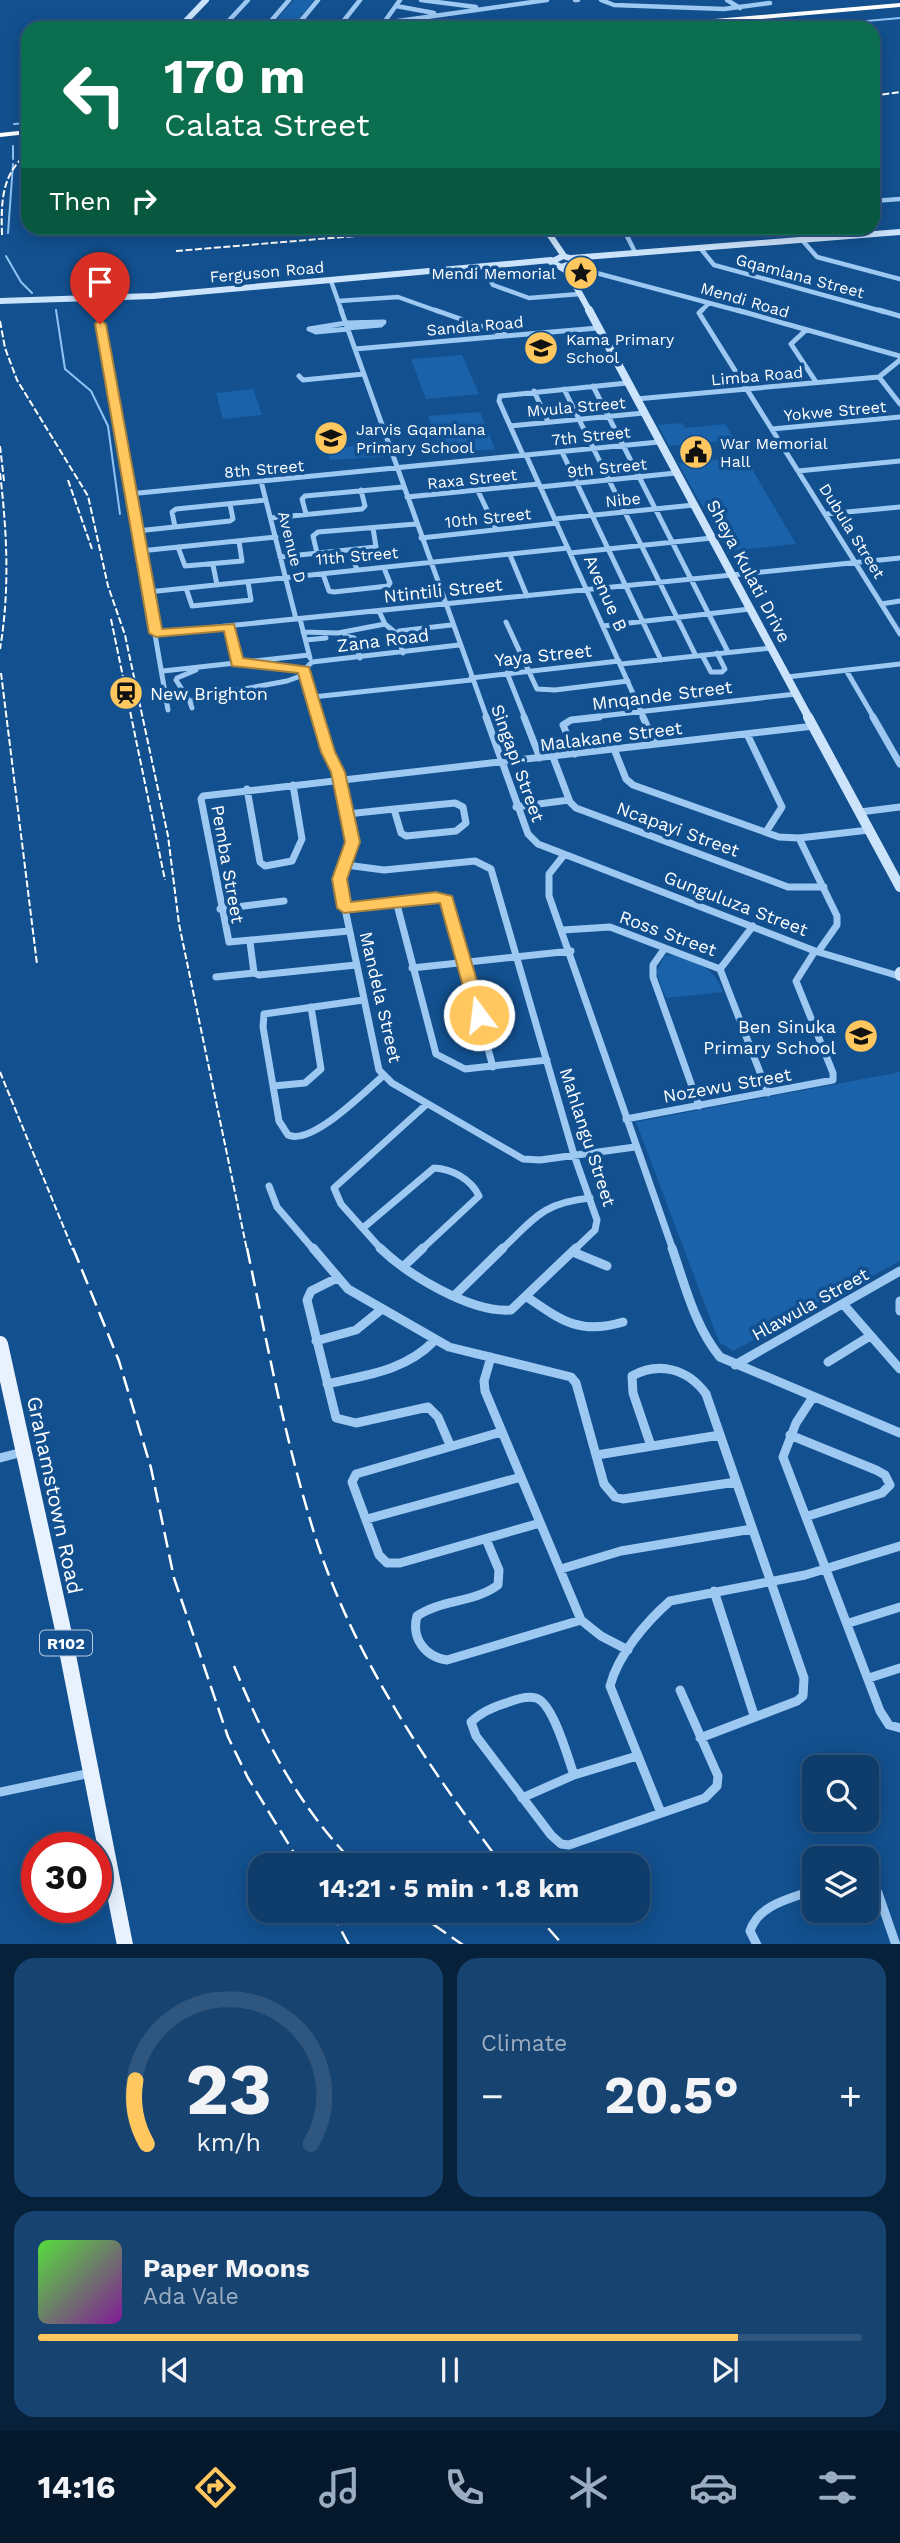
<!DOCTYPE html>
<meta charset="utf-8">
<style>
body{margin:0;font-family:"Work Sans",sans-serif;background:#174371;color:#f1f3f6;height:100vh;display:flex;flex-direction:column;font-size:26px;white-space:nowrap}
*{box-sizing:border-box;margin:0}
p{font-size:23px;color:#9badc1}
.icon{flex:none;width:38px;height:38px;fill:none;stroke:currentColor;stroke-width:2;stroke-linecap:round;stroke-linejoin:round}
.map{position:relative;height:1944px;overflow:hidden}
.details{display:flex;flex-direction:column;gap:14px;padding:14px;background:#08213b;flex:1}
.details>*{flex:none}
.hud{position:absolute;left:21px;top:21px;width:859px;height:214px;border-radius:21px;box-shadow:0 4px 18px #0003,0 0 0 2px #2e567e;background:#0b6e4f;color:#fff;overflow:hidden}
.controls{position:absolute;left:802px;top:1755px;display:grid;gap:14px}
.controls a{display:grid;place-items:center;width:77px;height:77px;border-radius:14px;background:#0e3c6b;box-shadow:0 4px 18px #0003,0 0 0 2px #2e567e;font-size:35px}
.speed{position:absolute;left:21px;top:1832px;display:flex;gap:14px;font-size:35px;font-weight:700;text-align:center}
.speed>*{display:grid;place-content:center;width:91px;height:91px;border-radius:50%;background:#0e3c6b;box-shadow:0 4px 18px #0003,0 0 0 2px #2e567e;line-height:1}
.speed .limit{border:10px solid #d22;background:#fff;color:#111}
.pin{position:absolute;display:grid;place-items:center;width:60px;height:60px;color:#fff;margin:-72px -30px;border-radius:50% 50% 50% 0;rotate:-45deg;box-shadow:0 0 7px #0007}
.pin .icon{rotate:45deg}
.me{position:absolute;width:77px;margin:-38px;rotate:345deg;stroke-linejoin:round;filter:drop-shadow(0 0 5px #0008)}
.turn{display:flex;align-items:center;gap:24px;height:147px;padding:0 28px;font-size:32px}
.turn .icon{width:91px;height:91px;stroke-width:2.5}
.turn b{display:block;font-size:49px;line-height:60px}
.then{display:flex;align-items:center;height:66px;padding:0 28px;background:#0003;gap:14px;font-size:26px}
.big{font-size:52px;font-weight:700;line-height:1.1}
.details .card{flex:1;display:flex;flex-direction:column;justify-content:center;gap:10px;min-width:0;padding:0 24px;border-radius:21px;background:#174371}
.details .dial{align-items:center;gap:0}
.dial svg{height:182px;overflow:visible;fill:none;stroke:#2e567e;stroke-width:7;stroke-linecap:round;text-anchor:middle}
.dial text{fill:#f1f3f6;stroke:none}
.song{display:flex;align-items:center;gap:21px}
.cover{width:84px;height:84px;border-radius:10px;background:linear-gradient(135deg,hsl(110 70% 55%),hsl(290 70% 35%))}
.played{height:7px;border-radius:4px;background:linear-gradient(90deg,#ffc75e 85%,#2e567e 85%)}
.keys{display:flex;justify-content:space-around;direction:ltr}
.heat{display:flex;justify-content:space-between;align-items:center;font-size:38px;direction:ltr}
.details .tiles{flex:1;display:grid;gap:14px;grid-template-columns:1fr 1fr}
.card:last-child{grid-column:span 2}
.trip{position:absolute;left:248px;top:1853px;width:402px;height:70px;border-radius:21px;background:#0e3c6b;box-shadow:0 4px 18px #0003,0 0 0 2px #2e567e;font-weight:700;line-height:70px;text-align:center}
.menu{display:flex;height:112px;justify-content:space-around;align-items:center;background:#06182b;color:#9badc1}
.menu .icon{width:49px;height:49px}
.menu .selected{color:#ffc75e}
.menu b{font-size:32px;color:#f1f3f6}
.map>svg:first-child{display:block}
</style>
<div class="map">
<svg width="900" height="1945" viewBox="0 0 900 1945">
<rect width="100%" height="100%" fill="#12508f"/>
<path fill="#1a63aa" d="M294,0H314L292,28H269Z
M462,355L479,394L426,399L411,359Z
M253,389L262,415L223,419L216,393Z
M480,412L495,449L442,454L428,416Z
M682,423L685,428L725,424L735,440L669,446L658,425Z
M377,443L382,457L330,460L326,449Z
M745,457L796,544L728,551L678,463Z
M675,955C700,965 712,965 723,992L666,998L656,972L665,956Z
M900,1072V1261L733,1351L719,1342L636,1122Z"/>
<g fill="none" stroke-linecap="round" stroke-linejoin="round">
<path stroke="#8fc4f5" stroke-width="2" d="M788,28L900,18
M14,124L28,123
M13,146V159
M8,233L13,164
M6,256L21,282L32,293
M56,310L65,369L91,391L108,426L120,514"/>
<path stroke="#9dc8f2" stroke-width="4.5" d="M421,0L476,7
M575,0H578
M601,0L614,5L724,9L770,3
M727,0L740,8
M396,6L434,13
M384,23L547,0
M222,28L248,0
M265,28L289,0
M295,28L318,0
M338,28L360,0
M380,28L400,0
M873,201L900,199
M802,240L817,257L900,279
M701,249L714,265L885,312
M636,254L625,232L662,228
M570,266L743,312
M484,268L493,285L529,298L580,294
M331,281L342,312
M97,298L99,312
M338,301L398,297L440,312
M700,312L709,303"/>
<path stroke="#9dc8f2" stroke-width="5" d="M99,310L168,710
M341,310L487,718
M435,310L506,335
M702,310L699,313L900,634
M737,310L900,356
M879,310L900,316
M345,323L384,322L381,325L347,328
M346,323L309,329L316,332L348,329
M806,330L791,344L816,382
M355,349L598,328
M900,360L879,377L900,404
M299,376L303,380L364,374
M593,386L728,652
M564,389L696,656
M534,391L548,422
M636,399L879,377
M510,426L644,413
M772,429L900,417
M562,452L661,660
M523,455L499,401L500,396L627,383
M526,455L644,718
M798,471L900,461
M261,481L296,619
M540,487L676,473
M478,491L496,529
M129,494L659,442
M407,497L539,484
M306,514L302,499L305,496L403,487
M826,514L900,507
M271,518L362,509L365,506L361,490
M555,519L694,505
M175,527L172,512L176,509L266,500
M137,531L230,521L233,519L230,504
M421,538L557,523
M178,547L185,566L242,561L239,541
M350,550L357,570
M140,551L276,537
M317,553L313,536L318,532L416,524
M570,553L712,538
M510,555L527,596
M280,557L376,547L373,528
M213,565L217,585
M323,574L329,591L334,592L388,586L390,583L384,568
M186,588L192,606L251,600L248,582
M148,592L568,548
M881,604L900,601
M379,611L385,624L397,634
M300,619L310,658
M506,622L537,689L555,690L628,681
M230,626L237,663
M603,626L750,609
M303,632L338,633L385,624
M156,633L900,558
M345,636L354,638L360,658
M306,640L326,638
M403,653L397,635L399,631L451,625
M702,655L711,672H722L725,669L717,653
M312,662L304,670L318,718
M312,662L459,645
M256,663L304,670
M621,664L771,648
M846,670L874,718
M163,671L309,655
M507,673L525,718
M787,677L900,664
M177,678L196,670
M471,678L619,661
M176,680L190,702
M313,697L471,680
M192,708L190,702L201,697L287,681L306,674
M584,718L796,694"/>
<path stroke="#9dc8f2" stroke-width="7" d="M318,717L328,752L338,772L347,814L352,846L340,885L379,1070L392,1083L523,1159L540,1160L635,1147
M486,717L528,834L538,844L815,951L899,976
M524,717L540,758
M643,717L655,744
M873,717L900,764
M747,734L782,807L766,832
M614,749L626,779L633,785L779,837L799,838L869,830
M575,754L563,725L571,720L599,717
M553,757L570,802L576,808L788,887H824
M247,789L260,862L265,866L292,861L302,839L293,785
M455,803L463,807L466,823L456,831L406,836L401,833L394,809Z
M516,807L569,800
M860,812L900,807
M347,814L394,809
M799,838L837,916V925L818,952
M564,855L549,874V896L673,1250
M346,865L384,870L475,861L491,869L574,1155L597,1220L595,1230L574,1250
M396,901L436,1054L465,1069L547,1060
M344,908L436,897L447,900L493,1067
M220,909L284,901
M753,926L720,969L768,1093
M563,930L610,927L720,969
M349,931L229,942L201,799L203,796L814,726
M250,942L254,973L259,975L356,965
M665,948L653,965V977L699,1106
M412,968L571,951
M216,977L254,973
M363,1000L264,1014L263,1027L279,1121L288,1135C312,1146 365,1091 383,1076
M273,1086L305,1083L321,1069L311,1007
M626,1119L833,1080V1073L796,981L815,951
M269,1186L277,1207L314,1250
M363,1228L434,1168C452,1169 471,1179 479,1196L421,1250
M382,1250L341,1204L334,1188L427,1104
M501,1250C535,1218 542,1203 590,1198"/>
<path stroke="#9dc8f2" stroke-width="9" d="M313,1248L348,1289L449,1347L571,1377L576,1383L604,1484L615,1497L623,1499L736,1482
M380,1248C408,1275 471,1313 511,1310L576,1248
M672,1248C685,1285 695,1327 720,1357L900,1433
M573,1252L607,1266
M404,1266L423,1248
M337,1278L311,1291L307,1300L336,1418L356,1423L428,1407L438,1417L450,1445
M456,1294L503,1248
M527,1297C562,1321 580,1335 623,1322
M900,1301V1311
M844,1305L900,1369
M316,1341L356,1330L382,1309
M491,1357L484,1381L485,1391L581,1620L601,1636L628,1650
M828,1362L870,1336
M735,1365L900,1271
M327,1384C366,1375 405,1371 434,1341
M813,1397L796,1423L783,1457L880,1711L889,1725L900,1728
M501,1432L356,1474L352,1482L379,1555L387,1563H400L540,1523
M790,1435L876,1470L885,1475L890,1485L882,1493L808,1516
M651,1446L633,1393L632,1376C659,1361 688,1369 706,1394L804,1678L803,1696L797,1701L700,1738
M597,1455L720,1435
M0,1458L23,1452
M367,1519L521,1477
M486,1539L499,1570L498,1585C474,1603 442,1599 417,1616C411,1638 425,1657 447,1660L581,1620
M561,1569L621,1551L752,1529
M714,1591L754,1715
M849,1623L900,1607
M869,1678L900,1668
M574,1775C568,1758 553,1703 536,1698C528,1696 517,1699 509,1702C495,1706 481,1712 471,1722L476,1736L551,1835L561,1844L569,1845L705,1798L717,1786L718,1776L680,1690
M0,1792L91,1773
M522,1798L574,1775L637,1756
M661,1813L610,1686C618,1655 646,1622 670,1601L805,1575L900,1546
M866,1877L878,1893L896,1945
M757,1945L750,1931C759,1904 790,1899 814,1890"/>
<path stroke="#cce3fc" stroke-width="6" d="M179,28L206,0
M545,228L564,256
M563,256L573,259L575,263L561,267L551,262Z
M572,258L900,232
M560,267L568,272L590,312
M0,301L153,296L551,260"/>
<path stroke="#cce3fc" stroke-width="8" d="M589,310L809,718"/>
<path stroke="#cce3fc" stroke-width="10" d="M808,717L900,887
M900,972V976"/>
<path stroke="#e8f2ff" stroke-width="16" d="M0,1344L62,1625L125,1945"/>
<path fill="#fff" fill-rule="evenodd" d="M900,3V7L658,28H629L633,26Z
M28,130V134L0,137V133Z"/>
<path stroke="#fff" stroke-width="2" stroke-dasharray="7 2.5" stroke-linecap="butt" d="M873,96L900,92
M2,235C1,203 1,174 28,153
M176,251L451,228
M0,321L5,348L17,380L88,496L108,586L125,635L168,836L179,924L247,1250
M0,446L4,481
M0,473C7,532 10,590 0,649
M68,480L92,549
M111,619L165,880
M1,673L37,964
M0,1072L73,1250"/>
<path stroke="#fff" stroke-width="2.5" stroke-dasharray="16 7" stroke-linecap="butt" d="M73,1248L119,1361L151,1468L174,1578L228,1737L248,1778L302,1866
M247,1248C266,1338 283,1429 309,1516C346,1646 423,1760 503,1866
M234,1666C265,1741 299,1808 357,1866
M331,1911L349,1945
M414,1911L463,1945
M533,1911L563,1945"/>
</g>
<path fill="#ffc75e" stroke="#a6813d" stroke-width="2" d="M100,320L106,324L162,629L234,624L243,658L309,667L335,752L345,772L360,842L347,879L351,902L436,892L452,896L487,1015L485,1019H474L471,1015L440,903L344,913L337,908L332,879L345,842L331,772L321,752L298,673L232,666L224,631L156,637L149,633L95,324Z"/>
<defs>
<g id="sight-disc" transform="scale(1.75)"><circle r="9.5" fill="#ffc75e" stroke="#12508f"/><path d="M0-6L1.8-2.2L6-1.7L2.9 1.2L3.7 5.4L0 3.3L-3.7 5.4L-2.9 1.2L-6-1.7L-1.8-2.2Z" fill="#111"/></g>
<g id="school-disc" transform="scale(1.75)"><circle r="9.5" fill="#ffc75e" stroke="#12508f"/><path d="M0-5L7-2L0 1L-7-2ZM-4 1L0 2.5L4 1V4Q0 6-4 4Z" fill="#111"/></g>
<g id="civic-disc" transform="scale(1.75)"><circle r="9.5" fill="#ffc75e" stroke="#12508f"/><path d="M-.6-6.5H3V-4.5H.6V-3L4-1V1h2V6H-6V1h2V-1L-.6-3ZM-1.2 2.5V6h2.4V2.5Z" fill="#111"/></g>
<g id="station-disc" transform="scale(1.75)"><circle r="9.5" fill="#ffc75e" stroke="#12508f"/><path d="M-3-6H3Q5-6 5-4V2Q5 4 3 4L4.5 6H3L1.5 4h-3L-3 6H-4.5L-3 4Q-5 4-5 2V-4Q-5-6-3-6ZM-3.5-4v3h7v-3ZM-3.5 1v1.5H-2V1ZM2 1v1.5H3.5V1Z" fill="#111"/></g>
</defs>
<g fill-rule="evenodd">
<use href="#sight-disc" x="581" y="273"/>
<use href="#school-disc" x="541" y="348"/>
<use href="#school-disc" x="331" y="438"/>
<use href="#civic-disc" x="696" y="452"/>
<use href="#station-disc" x="126" y="693"/>
<use href="#school-disc" x="861" y="1036"/>
</g>
<g text-anchor="middle" dominant-baseline="central" stroke-width="7" stroke-linejoin="round" paint-order="stroke">
<g font-size="16" fill="#fff" stroke="#12508f">
<text transform="translate(267 272) rotate(-5)">Ferguson Road</text>
<text transform="translate(800 276) rotate(15)">Gqamlana Street</text>
<text transform="translate(745 300) rotate(16)">Mendi Road</text>
<text transform="translate(475 326) rotate(-5)">Sandla Road</text>
<text transform="translate(757 376) rotate(-5)">Limba Road</text>
<text transform="translate(576 407) rotate(-5)">Mvula Street</text>
<text transform="translate(835 411) rotate(-5)">Yokwe Street</text>
<text transform="translate(591 436) rotate(-6)">7th Street</text>
<text transform="translate(607 468) rotate(-6)">9th Street</text>
<text transform="translate(264 469) rotate(-5)">8th Street</text>
<text transform="translate(472 479) rotate(-6)">Raxa Street</text>
<text transform="translate(623 500) rotate(-6)">Nibe</text>
<text transform="translate(488 518) rotate(-6)">10th Street</text>
<text transform="translate(852 531) rotate(58)">Dubula Street</text>
<text transform="translate(292 547) rotate(76)">Avenue D</text>
<text transform="translate(357 556) rotate(-5)">11th Street</text>
</g>
<g font-size="16" fill="#fff" stroke="#12508f" text-anchor="start">
<text x="556" y="273" text-anchor="end">Mendi Memorial</text>
<text x="566" y="339">Kama Primary<tspan x="566" dy="18">School</tspan></text>
<text x="356" y="429">Jarvis Gqamlana<tspan x="356" dy="18">Primary School</tspan></text>
<text x="720" y="443">War Memorial<tspan x="720" dy="18">Hall</tspan></text>
</g>
<rect fill="#12508f" stroke="#b8cadd" stroke-width="2" x="40" y="1630.5" width="52" height="25" rx="5"/>
<g font-size="16" font-weight="bold" fill="#fff">
<text x="66" y="1643">R102</text>
</g>
<g font-size="18" fill="#fff" stroke="#12508f">
<text transform="translate(749 571) rotate(62)">Sheya Kulati Drive</text>
<text transform="translate(443 590) rotate(-6)">Ntintili Street</text>
<text transform="translate(606 593) rotate(66)">Avenue B</text>
<text transform="translate(383 640) rotate(-7)">Zana Road</text>
<text transform="translate(543 655) rotate(-6)">Yaya Street</text>
<text transform="translate(662 695) rotate(-7)">Mnqande Street</text>
<text transform="translate(611 736) rotate(-7)">Malakane Street</text>
<text transform="translate(518 763) rotate(70)">Singapi Street</text>
<text transform="translate(678 829) rotate(20)">Ncapayi Street</text>
<text transform="translate(228 864) rotate(80)">Pemba Street</text>
<text transform="translate(736 903) rotate(21)">Gunguluza Street</text>
<text transform="translate(668 933) rotate(20)">Ross Street</text>
<text transform="translate(381 997) rotate(77)">Mandela Street</text>
<text transform="translate(727 1085) rotate(-10)">Nozewu Street</text>
<text transform="translate(588 1137) rotate(72)">Mahlangu Street</text>
<text transform="translate(810 1304) rotate(-29)">Hlawula Street</text>
</g>
<g font-size="18" fill="#fff" stroke="#12508f" text-anchor="start">
<text x="150" y="693">New Brighton</text>
<text x="836" y="1026" text-anchor="end">Ben Sinuka<tspan x="836" dy="21">Primary School</tspan></text>
</g>
<g font-size="21" fill="#fff" stroke="#12508f">
<text transform="translate(55 1495) rotate(78)">Grahamstown Road</text>
</g>
</g>
</svg>
<div class="controls">
<a><svg class="icon" aria-label="search" viewBox="0 0 24 24"><circle cx="10" cy="10" r="6"/><path d="M15 15l6 6"/></svg></a>
<a><svg class="icon" aria-label="layers" viewBox="0 0 24 24"><path d="M12 4l9 5-9 5-9-5zM3 14l9 5 9-5"/></svg></a>
</div>
<div class="speed"><div class="limit">30</div></div>
<div class="pin" style="left:100px;top:324px;background:#d93025"><svg class="icon" aria-label="arrive" viewBox="0 0 24 24"><path d="M6 21V4h12l-3 4 3 4H6"/></svg></div>
<svg class="me" style="left:479px;top:1015px" viewBox="-20 -20 40 40"><circle r="17" fill="#ffc75e" stroke="#fff" stroke-width="3"/><path d="M0-11L8 9 0 5-8 9z" fill="#fff"/></svg>
<div class="trip">14:21 · 5 min · 1.8 km</div>
<div class="hud">
<div class="turn"><svg class="icon" aria-label="left" viewBox="0 0 24 24"><path d="M17 20v-9H6M10 6l-5 5 5 5"/></svg><div><b>170 m</b>Calata Street</div></div>
<div class="then">Then<svg class="icon" aria-label="right" viewBox="0 0 24 24"><path d="M7 20v-9h11M14 6l5 5-5 5"/></svg></div>
</div>
</div>
<section class="details">
<div class="tiles">
<div class="card dial"><svg viewBox="0 0 100 80">
<path d="M14 69A42 42 0 1 1 86 69"/>
<path d="M14 69A42 42 0 0 1 9 41" stroke="#ffc75e"/>
<text x="50" y="56" font-size="32" font-weight="700">23</text>
<text x="50" y="72" font-size="11">km/h</text>
</svg></div>
<div class="card"><p>Climate</p>
<div class="heat"><a>−</a><b class="big">20.5°</b><a>+</a></div>
</div>
<div class="card">
<div class="song"><i class="cover"></i><div><b>Paper Moons</b><p>Ada Vale</p></div></div>
<div class="played"></div>
<div class="keys"><svg class="icon" aria-label="previous" viewBox="0 0 24 24"><path d="M18 5L8 12l10 7zM5 5v14"/></svg><svg class="icon" aria-label="pause" viewBox="0 0 24 24"><path d="M8 5v14M16 5v14"/></svg><svg class="icon" aria-label="next" viewBox="0 0 24 24"><path d="M6 5l10 7-10 7zM19 5v14"/></svg></div>
</div>
</div>
</section>
<nav class="menu">
<b>14:16</b>
<svg class="icon selected" aria-label="directions" viewBox="0 0 24 24"><path d="M12 3l9 9-9 9-9-9zM9 14v-3h6M13 9l2 2-2 2"/></svg>
<svg class="icon" aria-label="music" viewBox="0 0 24 24"><path d="M9 18V5l10-2v13"/><circle cx="6" cy="18" r="3"/><circle cx="16" cy="16" r="3"/></svg>
<svg class="icon" aria-label="phone" viewBox="0 0 24 24"><path d="M5 4h4l2 5-3 2q2 4 5 5l2-3 5 2v4C11 20 4 13 5 4z"/></svg>
<svg class="icon" aria-label="climate" viewBox="0 0 24 24"><path d="M12 3v18M4 7l16 10M4 17L20 7"/></svg>
<svg class="icon" aria-label="car" viewBox="0 0 24 24"><path d="M5 17H2v-5l4-1 3-4h7l3 4 3 1v5h-3M9 17h6M6 11h13"/><circle cx="7" cy="17" r="2"/><circle cx="17" cy="17" r="2"/></svg>
<svg class="icon" aria-label="filters" viewBox="0 0 24 24"><path d="M4 7h16M4 17h16"/><circle cx="9" cy="7" r="2"/><circle cx="15" cy="17" r="2"/></svg>
</nav>
